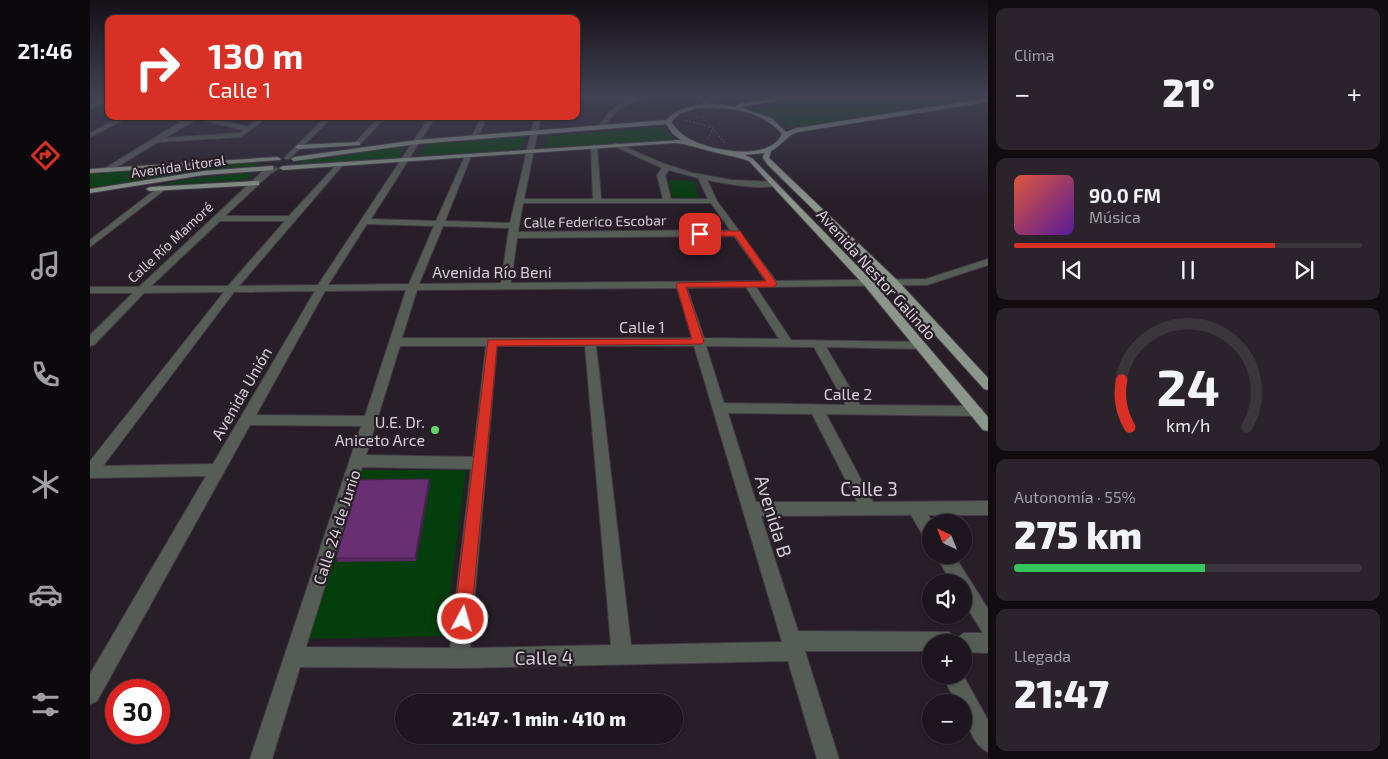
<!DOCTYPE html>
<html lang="es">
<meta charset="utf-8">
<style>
body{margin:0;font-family:"Exo 2",sans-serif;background:#2a232b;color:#f1f3f6;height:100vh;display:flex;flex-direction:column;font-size:19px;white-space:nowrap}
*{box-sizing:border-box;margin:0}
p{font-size:16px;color:#a09fa4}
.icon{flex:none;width:28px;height:28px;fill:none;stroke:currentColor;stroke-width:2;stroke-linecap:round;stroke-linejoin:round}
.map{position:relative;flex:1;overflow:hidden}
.panel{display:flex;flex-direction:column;gap:8px;padding:8px;background:#100c10;width:400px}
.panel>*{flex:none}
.top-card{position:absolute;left:15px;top:15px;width:475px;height:105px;border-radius:10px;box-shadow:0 1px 4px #0004,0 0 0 1px #3b353c;background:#d93025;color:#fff;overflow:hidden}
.needle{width:32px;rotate:317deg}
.tools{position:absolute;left:832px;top:514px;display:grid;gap:10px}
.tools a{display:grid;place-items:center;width:50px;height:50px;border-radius:50%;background:#1d161e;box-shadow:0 1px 4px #0004,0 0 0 1px #3b353c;font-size:25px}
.speed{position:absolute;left:15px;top:679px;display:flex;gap:10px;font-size:25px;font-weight:700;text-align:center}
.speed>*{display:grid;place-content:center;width:65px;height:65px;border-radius:50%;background:#1d161e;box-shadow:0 1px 4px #0004,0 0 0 1px #3b353c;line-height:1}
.speed .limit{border:8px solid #d22;background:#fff;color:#111}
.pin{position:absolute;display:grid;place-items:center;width:42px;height:42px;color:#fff;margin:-21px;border-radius:10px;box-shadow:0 2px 8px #0006}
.me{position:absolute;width:55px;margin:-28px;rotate:6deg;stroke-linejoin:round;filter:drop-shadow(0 0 4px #0008)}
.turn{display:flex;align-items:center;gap:18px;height:105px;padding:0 20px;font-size:22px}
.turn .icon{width:65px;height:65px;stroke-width:2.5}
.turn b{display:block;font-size:35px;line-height:42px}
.big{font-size:38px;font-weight:800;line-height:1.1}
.panel .widget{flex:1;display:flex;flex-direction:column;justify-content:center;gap:8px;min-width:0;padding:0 18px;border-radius:10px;background:#2a232b}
.panel .dial{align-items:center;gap:0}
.dial svg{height:130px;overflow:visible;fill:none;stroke:#3b353c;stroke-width:7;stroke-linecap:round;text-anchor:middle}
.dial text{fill:#f1f3f6;stroke:none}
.song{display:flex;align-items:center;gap:15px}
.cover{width:60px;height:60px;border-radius:8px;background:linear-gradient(135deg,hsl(10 70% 55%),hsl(270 70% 35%))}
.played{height:5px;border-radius:2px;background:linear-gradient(90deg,#d93025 75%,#3b353c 75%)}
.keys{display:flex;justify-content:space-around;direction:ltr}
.heat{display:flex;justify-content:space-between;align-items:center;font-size:28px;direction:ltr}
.charge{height:8px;border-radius:4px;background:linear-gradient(90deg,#34c759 55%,#3b353c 0)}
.trip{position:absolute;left:305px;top:694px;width:288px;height:50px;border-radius:25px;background:#1d161e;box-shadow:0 1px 4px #0004,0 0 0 1px #3b353c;font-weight:800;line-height:50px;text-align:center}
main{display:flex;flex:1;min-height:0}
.tab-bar{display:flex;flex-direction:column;width:90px;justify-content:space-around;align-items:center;background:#0c090c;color:#a09fa4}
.tab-bar .icon{width:35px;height:35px}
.tab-bar .current{color:#d93025}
.tab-bar b{font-size:22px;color:#f1f3f6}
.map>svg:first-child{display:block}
</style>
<main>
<nav class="tab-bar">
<b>21:46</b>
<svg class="icon current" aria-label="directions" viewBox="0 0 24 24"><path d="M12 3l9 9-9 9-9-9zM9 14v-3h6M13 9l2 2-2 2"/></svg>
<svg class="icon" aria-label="music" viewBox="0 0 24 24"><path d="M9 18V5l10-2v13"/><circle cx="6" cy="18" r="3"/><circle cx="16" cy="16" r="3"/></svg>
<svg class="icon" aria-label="phone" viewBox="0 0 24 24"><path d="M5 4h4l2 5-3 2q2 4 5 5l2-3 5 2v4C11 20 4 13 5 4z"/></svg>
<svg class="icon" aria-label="climate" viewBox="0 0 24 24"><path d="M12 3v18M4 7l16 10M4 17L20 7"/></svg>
<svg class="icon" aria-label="car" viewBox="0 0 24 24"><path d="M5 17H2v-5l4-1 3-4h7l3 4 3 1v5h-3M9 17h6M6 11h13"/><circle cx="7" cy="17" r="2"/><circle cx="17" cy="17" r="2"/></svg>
<svg class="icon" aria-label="filters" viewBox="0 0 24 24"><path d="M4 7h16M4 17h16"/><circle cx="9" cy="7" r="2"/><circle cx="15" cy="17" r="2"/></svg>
</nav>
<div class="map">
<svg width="898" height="759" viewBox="0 0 898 759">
<rect width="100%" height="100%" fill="#271e28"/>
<path fill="#033e0c" d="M739,96H898V97L700,128L693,122L659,108Z
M572,127L583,139L455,148L458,136Z
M435,137L432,149L329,156L337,144Z
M316,146L308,158L210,164L212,160L240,158Z
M169,162L166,167L111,171L0,188V174Z
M163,173L157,180L69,185L107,178Z
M579,180L604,181L609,198L583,197Z
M271,470H376L355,636L215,639Z"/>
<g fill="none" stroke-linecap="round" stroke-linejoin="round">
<g stroke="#433a44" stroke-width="2">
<path id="minor" d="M486,96H552L553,97L527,110L511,130L508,128C518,111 524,107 542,99H486Z
M607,96H612L622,106L617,107Z
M19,97V101L0,109V105Z
M33,116H41L0,137V133Z
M100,116H112L158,127L172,116H179L151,137L68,142L19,172L12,170ZM107,119L154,130L149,133L75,138Z
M237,116H244L199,159H195V157Z
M290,116H297L269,145H265V143Z
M340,116H346L281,219L346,221L375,156L378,154L381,156L355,221L420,223L444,120L397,118L387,138L384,140L381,138L391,118L373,116H451L434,199H503L501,147L504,145L507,147L511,199H573L567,175L572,168L524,146V144L526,143L572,163L603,173L642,180L686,182V186C664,189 638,184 617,180L627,201L686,281L836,279L898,259V265L837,285L666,287L701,340L834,342L836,345L830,349L736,347L770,405L886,406L891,408L893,411L891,414L886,416L736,414L783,502L898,501V515H838L843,522H841V541L835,539L821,515L671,516L708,631L859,632L867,638L874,633H893L874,603V582H861L846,555H864L898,609V653L874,652V642H841V651H715L749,759H727L698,661L369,668L210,667L182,759H160L271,426L160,425L7,701L0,704V674L116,476L0,478V461L134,292L54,293L4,345L0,346V335L43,293H0V287H49L174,170L184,167L188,169L180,174L135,216H199L249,162L253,164L252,166L149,286L228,285ZM579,170L608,178L618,199H581L575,175ZM433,203H621L640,230L428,232ZM130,221H195L138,286H61ZM277,224L344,226L319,284L238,285ZM353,226L419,228L411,283L329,284ZM644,236L676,281L421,283L427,238ZM656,287L689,339L614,338L597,288ZM587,288L602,338H312L327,290ZM316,290L275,416L166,415L235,291ZM225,291L123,464L13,466L144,292ZM310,346H396L383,457L276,455ZM407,346H495L521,645L380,648ZM506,346H604L692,642L541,645ZM616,346L724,347L756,405L634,403ZM638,413L722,414L767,502H666ZM272,467L381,469L360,648L216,647Z
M70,186L77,188L0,247V240Z
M852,675H873L898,720V752C882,745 874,719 874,702H866Z"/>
</g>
<g stroke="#433a44" stroke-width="2">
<path id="major" d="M701,96H716L649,107L681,118L696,132L707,128L898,98V102L708,132C696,136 692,145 681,151L679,158L808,281L898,378V390L894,389L800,285L677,164L673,158L674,153L655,155L663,159L782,281L898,417V431L893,430L774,285L659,161C646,156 633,155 620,151C608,148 598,144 585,143L193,170L189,168L193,166L591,140L583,134L576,124L327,144L204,161L201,159L204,157L327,140L576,120C595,102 621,102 646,107L648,104ZM607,108C637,107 671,109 692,134C680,162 619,151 598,138C591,134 586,129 581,122L589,114Z
M268,142L270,143V145L208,149L205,147L208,145Z
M188,157L191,159L190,160L0,173V169Z
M180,166H183V170L114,175L0,193V189L114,171Z
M166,181H169V185L60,191L56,189L60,187Z"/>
</g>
<path stroke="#69616a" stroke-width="1" stroke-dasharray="2 2" stroke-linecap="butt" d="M606,117H614
M613,117L635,143
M595,120L623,128L618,139"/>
<use href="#minor" fill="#565c56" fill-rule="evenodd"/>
<use href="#major" fill="#8b968b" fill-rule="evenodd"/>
</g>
<path fill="#5a2863" d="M339,479L340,484L326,561L248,562L246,558Z"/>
<path fill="#4a2150" d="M339,479L340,484L326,561L325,558Z"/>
<path fill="#692f73" stroke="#4a2150" d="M339,479L325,558H246L269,480Z"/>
<linearGradient id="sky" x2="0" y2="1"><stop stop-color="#151016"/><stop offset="0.47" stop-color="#414153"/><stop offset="1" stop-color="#414153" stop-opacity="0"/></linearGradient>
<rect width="898" height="203" fill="url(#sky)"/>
<path fill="#d93025" stroke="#8d1f18" d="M650,231L687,284L683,287H596L614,342L612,344L407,346L381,619L379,625L373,627L367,625L364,619L398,340L602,339L586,284L587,283L676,281L645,236H610L606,234L610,231Z"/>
<circle fill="#62d469" stroke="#271e28" stroke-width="2" cx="345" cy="430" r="5"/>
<g text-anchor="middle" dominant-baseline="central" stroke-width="4.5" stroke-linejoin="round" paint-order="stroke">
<g font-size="14" fill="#d5ced6" stroke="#271e28">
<text transform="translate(88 166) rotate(-8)">Avenida Litoral</text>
<text transform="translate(505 221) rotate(-1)">Calle Federico Escobar</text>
<text transform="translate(80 242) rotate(-43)">Calle Río Mamoré</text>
</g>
<g font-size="16" fill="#d5ced6" stroke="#271e28">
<text x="402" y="271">Avenida Río Beni</text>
<text transform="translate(787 274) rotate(48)">Avenida Nestor Galindo</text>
<text x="552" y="326">Calle 1</text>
<text transform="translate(151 393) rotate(-60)">Avenida Unión</text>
<text x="758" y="393">Calle 2</text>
<text transform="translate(246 527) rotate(-72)">Calle 24 de Junio</text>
</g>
<g font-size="16" fill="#d5ced6" stroke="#271e28" text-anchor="end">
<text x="335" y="421">U.E. Dr.<tspan x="335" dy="18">Aniceto Arce</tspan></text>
</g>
<g font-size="19" fill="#d5ced6" stroke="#271e28">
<text x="779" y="488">Calle 3</text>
<text transform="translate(684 516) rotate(73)">Avenida B</text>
<text transform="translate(454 657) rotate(-1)">Calle 4</text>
</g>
</g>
</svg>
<div class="tools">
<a><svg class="needle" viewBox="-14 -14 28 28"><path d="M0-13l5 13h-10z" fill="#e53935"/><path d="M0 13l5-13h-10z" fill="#a09fa4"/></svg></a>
<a><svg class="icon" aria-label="sound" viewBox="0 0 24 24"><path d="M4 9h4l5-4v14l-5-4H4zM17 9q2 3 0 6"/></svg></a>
<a>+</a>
<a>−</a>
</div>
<div class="speed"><div class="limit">30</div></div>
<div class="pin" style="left:610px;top:234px;background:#d93025"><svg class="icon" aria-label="arrive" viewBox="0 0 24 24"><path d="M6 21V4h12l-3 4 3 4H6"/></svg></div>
<svg class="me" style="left:373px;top:619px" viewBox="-20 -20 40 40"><circle r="17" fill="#d93025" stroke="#fff" stroke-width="3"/><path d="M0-11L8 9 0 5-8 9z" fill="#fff"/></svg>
<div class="trip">21:47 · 1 min · 410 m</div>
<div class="top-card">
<div class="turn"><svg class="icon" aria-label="right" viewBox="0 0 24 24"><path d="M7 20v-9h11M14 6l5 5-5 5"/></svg><div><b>130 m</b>Calle 1</div></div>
</div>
</div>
<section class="panel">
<div class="widget"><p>Clima</p>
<div class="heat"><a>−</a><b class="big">21°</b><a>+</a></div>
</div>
<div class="widget">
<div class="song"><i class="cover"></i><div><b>90.0 FM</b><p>Música</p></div></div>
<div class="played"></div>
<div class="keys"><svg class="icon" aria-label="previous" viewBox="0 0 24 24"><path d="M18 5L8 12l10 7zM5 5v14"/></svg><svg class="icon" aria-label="pause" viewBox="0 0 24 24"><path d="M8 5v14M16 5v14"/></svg><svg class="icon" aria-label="next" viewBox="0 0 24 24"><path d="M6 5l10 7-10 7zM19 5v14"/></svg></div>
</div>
<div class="widget dial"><svg viewBox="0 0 100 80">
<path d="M14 69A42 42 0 1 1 86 69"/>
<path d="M14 69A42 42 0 0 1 9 40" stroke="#d93025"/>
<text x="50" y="56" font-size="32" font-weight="700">24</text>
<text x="50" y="72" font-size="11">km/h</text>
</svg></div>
<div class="widget"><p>Autonomía · 55%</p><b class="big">275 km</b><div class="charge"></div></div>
<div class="widget"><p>Llegada</p><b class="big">21:47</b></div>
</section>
</main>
